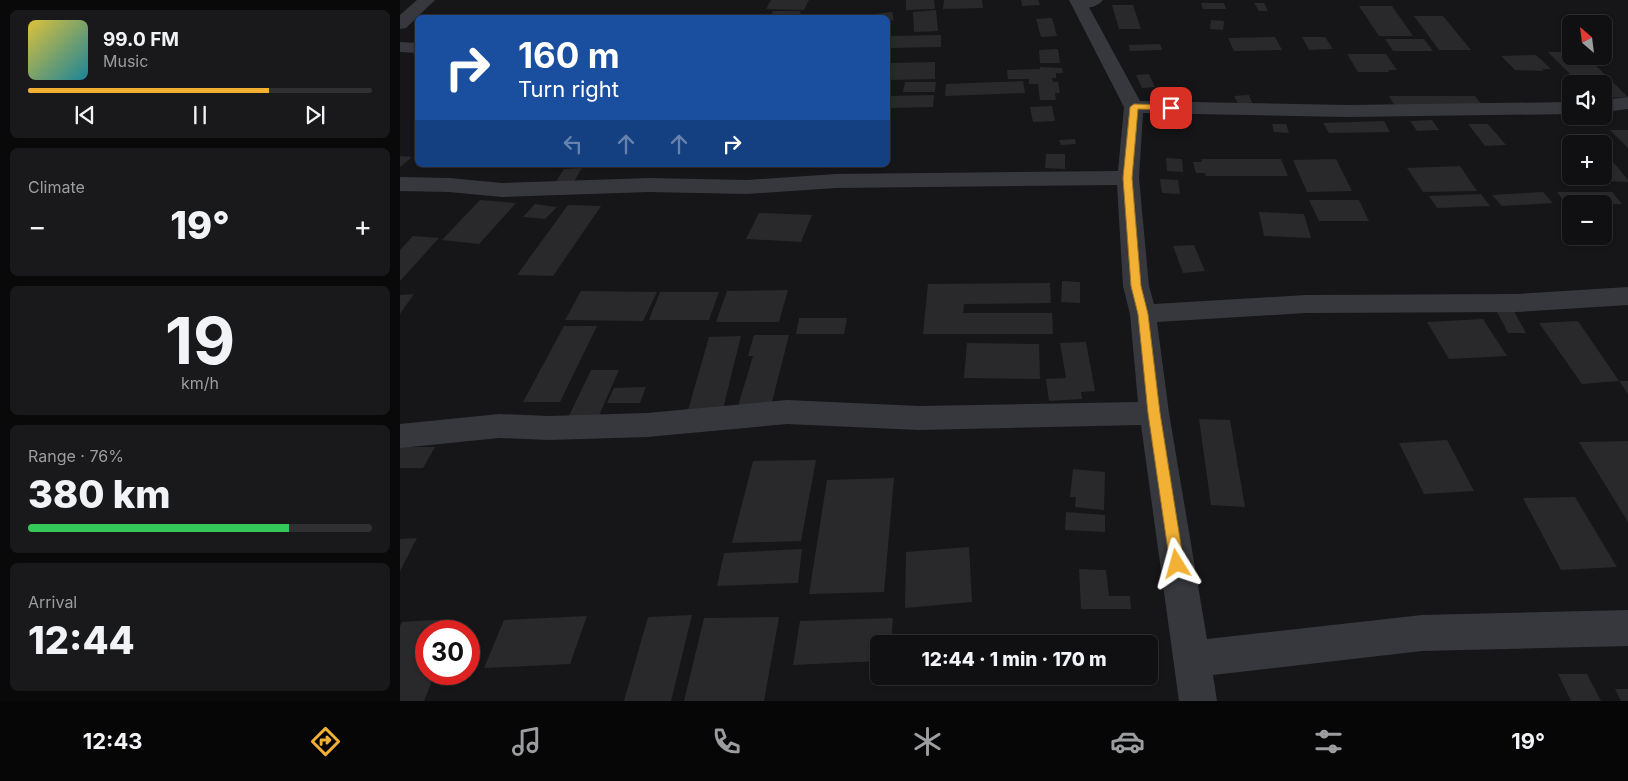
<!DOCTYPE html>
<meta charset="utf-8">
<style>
body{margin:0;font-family:Inter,sans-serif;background:#19191b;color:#f1f3f6;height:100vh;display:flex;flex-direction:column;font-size:19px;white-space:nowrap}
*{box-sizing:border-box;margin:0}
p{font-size:16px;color:#9c9d9f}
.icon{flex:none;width:28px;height:28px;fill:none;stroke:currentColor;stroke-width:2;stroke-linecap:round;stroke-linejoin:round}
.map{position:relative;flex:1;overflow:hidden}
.sheet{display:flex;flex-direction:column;gap:10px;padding:10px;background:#09090a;width:400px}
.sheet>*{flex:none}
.top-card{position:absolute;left:15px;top:15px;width:475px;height:152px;border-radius:8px;box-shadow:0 1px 4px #0004,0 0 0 1px #303032;background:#1a4fa0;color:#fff;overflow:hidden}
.needle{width:32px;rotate:332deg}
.controls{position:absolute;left:1162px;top:15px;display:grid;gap:10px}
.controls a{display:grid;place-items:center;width:50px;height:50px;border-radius:8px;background:#101012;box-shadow:0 1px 4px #0004,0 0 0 1px #303032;font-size:25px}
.speed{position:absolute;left:15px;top:620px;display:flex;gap:10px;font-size:25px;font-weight:700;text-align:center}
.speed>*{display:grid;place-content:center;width:65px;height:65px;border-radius:50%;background:#101012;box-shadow:0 1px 4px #0004,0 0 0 1px #303032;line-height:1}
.speed .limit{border:8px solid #d22;background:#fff;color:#111}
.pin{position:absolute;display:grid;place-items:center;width:42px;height:42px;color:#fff;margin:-21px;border-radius:10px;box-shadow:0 2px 8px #0006}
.me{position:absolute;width:55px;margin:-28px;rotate:352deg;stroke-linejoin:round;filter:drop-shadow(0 0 4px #0008)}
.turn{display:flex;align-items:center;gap:18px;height:105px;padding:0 20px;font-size:22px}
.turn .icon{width:65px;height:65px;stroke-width:2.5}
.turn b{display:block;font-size:35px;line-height:42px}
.lanes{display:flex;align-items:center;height:48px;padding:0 20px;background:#0003;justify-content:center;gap:25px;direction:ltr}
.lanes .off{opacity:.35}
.big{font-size:38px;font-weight:800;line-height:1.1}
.sheet .widget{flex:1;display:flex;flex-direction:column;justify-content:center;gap:8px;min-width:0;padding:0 18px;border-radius:8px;background:#19191b}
.sheet .dial{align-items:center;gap:0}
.dial b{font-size:65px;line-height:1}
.song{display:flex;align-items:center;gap:15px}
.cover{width:60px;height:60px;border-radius:8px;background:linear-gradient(135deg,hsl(50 70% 55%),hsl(190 70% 35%))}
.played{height:5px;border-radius:2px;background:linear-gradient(90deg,#f2b134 70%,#303032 70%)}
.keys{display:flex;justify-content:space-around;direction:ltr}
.heat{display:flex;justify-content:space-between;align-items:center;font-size:28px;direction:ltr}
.charge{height:8px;border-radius:4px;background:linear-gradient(90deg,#34c759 76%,#303032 0)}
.trip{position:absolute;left:470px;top:635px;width:288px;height:50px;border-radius:8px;background:#101012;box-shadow:0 1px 4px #0004,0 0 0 1px #303032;font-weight:800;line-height:50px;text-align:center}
.menu{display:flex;height:80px;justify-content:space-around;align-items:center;background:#060607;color:#9c9d9f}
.menu .icon{width:35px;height:35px}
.menu .on{color:#f2b134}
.menu b{font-size:22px;color:#f1f3f6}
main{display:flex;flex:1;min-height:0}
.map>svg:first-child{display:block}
</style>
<main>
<section class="sheet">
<div class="widget">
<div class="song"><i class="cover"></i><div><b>99.0 FM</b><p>Music</p></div></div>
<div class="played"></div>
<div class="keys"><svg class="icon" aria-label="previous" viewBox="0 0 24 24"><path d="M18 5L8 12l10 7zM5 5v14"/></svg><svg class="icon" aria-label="pause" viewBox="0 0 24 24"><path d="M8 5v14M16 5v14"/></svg><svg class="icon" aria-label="next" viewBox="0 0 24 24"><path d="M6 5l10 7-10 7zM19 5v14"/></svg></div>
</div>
<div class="widget"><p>Climate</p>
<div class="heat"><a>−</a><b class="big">19°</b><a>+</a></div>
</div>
<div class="widget dial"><b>19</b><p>km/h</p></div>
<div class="widget"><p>Range · 76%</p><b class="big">380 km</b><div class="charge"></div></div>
<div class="widget"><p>Arrival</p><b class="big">12:44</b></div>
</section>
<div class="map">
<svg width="1228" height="701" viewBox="0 0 1228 701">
<rect width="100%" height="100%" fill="#161618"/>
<path fill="#29292c" d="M371,0H409L404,10L366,9Z
M506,0H534L535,9L506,10Z
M544,0H582L583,8L543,9Z
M621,0H638L640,5L622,6Z
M801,3H824L826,9H803Z
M854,3H864L868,11H859Z
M712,5H733L741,29H719Z
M959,6H992L1013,36H979Z
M536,10L538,31L514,32L513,12Z
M373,11H401L398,18H369Z
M492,12L494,20L488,21V18H472V14Z
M1014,16H1043L1071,50H1039Z
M652,18L657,36L641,37L636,19Z
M811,20L824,21L823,30L810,29Z
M541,35V47L488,48V36Z
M875,37L882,50L834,51L828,38Z
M902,37H925L933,49L909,50Z
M985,39H1024L1033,51H993Z
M760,44L762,50L730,51L729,45Z
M658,49L660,63H640L639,50Z
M1148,52H1171V56H1186L1228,97L1204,98V84H1180Z
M947,54H986L997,70H988L989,72H958Z
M1136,55L1151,69H1142L1144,71L1115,70L1101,56Z
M535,62V79L488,80V63Z
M640,67L662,68L663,73H656V78H652L653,82H658L660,93H655L656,100H640L638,84H629V79H608L607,70L640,69Z
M749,74L755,87L742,88L736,75Z
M623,81L625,93L545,96L546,84Z
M505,82H536L535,92H503Z
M534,95L533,107L488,108V96Z
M849,95L853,105H839L834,96Z
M989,96H1075L1082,105H994Z
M652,106L655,121L633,122L630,107Z
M1032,120L1039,130L1017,131L1010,121Z
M984,121L990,132L929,133L923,123Z
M872,124H886L889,133L874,132Z
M1068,124H1088L1106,145L1085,146Z
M1210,130H1228V148Z
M675,139L676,144L661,145L659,140Z
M1204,151L1228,180V182L1203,181L1198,176H1204Z
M646,154H665V169L645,168Z
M0,156L12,157L0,167Z
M766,158L782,159L783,172L767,171Z
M801,159H881L888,176H806L805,173H796L793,162H802Z
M936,159L952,191L907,192L893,160Z
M1060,166L1077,191L1023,192L1007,168Z
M182,168L173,183H155L164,169Z
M760,179L778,180L780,194L762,193Z
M1143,192L1153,203L1102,206L1092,195Z
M1157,192H1212L1222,204H1166Z
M1081,194L1090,206L1037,208L1029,196Z
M80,200L116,203L79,244L42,240Z
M909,200H959L969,221H919Z
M135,204L157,207L145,219L123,217Z
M168,205L201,206L153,276L117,275Z
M859,212L904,214L911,238L864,236Z
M359,213L412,215L401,242L346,239Z
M13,236L39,238L0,281V250Z
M794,245L805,271L783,273L773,246Z
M662,281L680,282V303L661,302Z
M650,283L651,303L564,304L563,313H652L653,334H523L528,284Z
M388,290L379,322H316L327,291Z
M181,291L257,292L243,321L165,320Z
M260,292H319L309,320H249Z
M14,294L0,314V295Z
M1095,308H1112L1126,333H1108Z
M399,318H447L444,334H396Z
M1083,319L1107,356L1049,359L1027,322Z
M1178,321L1219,381H1228V394L1219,381L1182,384L1139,323Z
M164,326H197L160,402H123Z
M354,335H389L371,406H338L353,356H348Z
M341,336L323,409L288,410L309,337Z
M686,342L695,391L681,392L682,399L649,401L646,379L666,378L660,343Z
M567,343L639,344L640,379L564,378Z
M191,370H219L197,420H167Z
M246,387L240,403H207L214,388Z
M799,419L830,420L845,507L811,505Z
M1047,440L1074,491L1024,494L999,443Z
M1228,441V522L1179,442Z
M0,447H35L23,468H0Z
M416,460L401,541L332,543L353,461Z
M673,469L705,472L704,510L675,507L676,497H670Z
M494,478L484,592L409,594L427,480Z
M1175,497L1217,567L1161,570L1123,498Z
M666,512L705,515V532L665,530Z
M17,538L0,571V539Z
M569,547L572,602L505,608L506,552Z
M402,549L398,583L317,586L324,553Z
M679,569L706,570L709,596H730L731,609H681Z
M292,615L271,701H224L248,617Z
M187,616L170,664L84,668L104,620Z
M379,617L364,701H284L304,618Z
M493,618L491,644H479V661L393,665L400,621Z
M51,619L46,631H26V674H35L24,701H0V626L2,622Z
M1158,674H1187L1201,701H1171Z
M1215,689H1228V701H1221Z"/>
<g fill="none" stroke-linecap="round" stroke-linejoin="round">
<path fill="#37383d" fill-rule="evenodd" d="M17,0H35L6,28L0,29V15Z
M669,0H685L740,101L948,105L1171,102V114L948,117L743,113L739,178L749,286L754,304L906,295L1116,294L1228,287V305L1116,312L906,313L757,322L769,413L807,639L1022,615L1228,610V646L1022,651L813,675L817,701H779L741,425L519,430L387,424L247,437L149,440L99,438L0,448V424L99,414L149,416L247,413L387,400L519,406L738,402L730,314L723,286L717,185L436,188L347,194L249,192L102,197L49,192L0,191V177L49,178L102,183L249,178L347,180L436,174L718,171L724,107Z
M0,42L18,43V53L0,52Z
M1228,97V109L1204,112V100Z"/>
<path fill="#37383d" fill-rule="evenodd" d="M675,0H703C698,7 683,10 675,8L673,4Z"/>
</g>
<path fill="#f2b134" stroke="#9d7322" d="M734,104L771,105L775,108L771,110L738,109L732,178L741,286L748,314L760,413L784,564L782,569L777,571L772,569L770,564L748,413L738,314L731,286L723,178L730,107Z"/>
</svg>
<div class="controls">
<a><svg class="needle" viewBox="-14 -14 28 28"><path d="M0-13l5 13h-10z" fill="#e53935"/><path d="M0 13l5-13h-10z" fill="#9c9d9f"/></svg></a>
<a><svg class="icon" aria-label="sound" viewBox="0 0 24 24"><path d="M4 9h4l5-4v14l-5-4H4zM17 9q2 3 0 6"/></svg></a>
<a>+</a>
<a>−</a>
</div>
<div class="speed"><div class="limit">30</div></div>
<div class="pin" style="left:771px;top:108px;background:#d93025"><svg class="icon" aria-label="arrive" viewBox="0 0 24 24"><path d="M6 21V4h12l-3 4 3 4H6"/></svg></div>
<svg class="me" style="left:777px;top:564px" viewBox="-20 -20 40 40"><path d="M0-17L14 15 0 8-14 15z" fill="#f2b134" stroke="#fff" stroke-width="4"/></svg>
<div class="trip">12:44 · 1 min · 170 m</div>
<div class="top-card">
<div class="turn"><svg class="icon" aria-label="right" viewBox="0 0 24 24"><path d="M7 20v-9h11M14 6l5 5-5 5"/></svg><div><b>160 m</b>Turn right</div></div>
<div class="lanes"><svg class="icon off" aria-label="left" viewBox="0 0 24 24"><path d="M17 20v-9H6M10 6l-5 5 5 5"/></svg><svg class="icon off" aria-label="ahead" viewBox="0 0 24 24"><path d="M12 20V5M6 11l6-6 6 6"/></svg><svg class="icon off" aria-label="ahead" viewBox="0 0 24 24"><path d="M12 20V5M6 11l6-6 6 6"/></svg><svg class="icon" aria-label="right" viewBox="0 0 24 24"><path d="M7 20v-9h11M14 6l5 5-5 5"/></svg></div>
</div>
</div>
</main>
<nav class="menu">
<b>12:43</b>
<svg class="icon on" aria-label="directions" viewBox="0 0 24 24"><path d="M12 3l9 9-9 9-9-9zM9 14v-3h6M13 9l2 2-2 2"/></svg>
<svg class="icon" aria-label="music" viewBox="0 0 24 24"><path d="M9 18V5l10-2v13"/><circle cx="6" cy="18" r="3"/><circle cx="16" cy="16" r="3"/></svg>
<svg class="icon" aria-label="phone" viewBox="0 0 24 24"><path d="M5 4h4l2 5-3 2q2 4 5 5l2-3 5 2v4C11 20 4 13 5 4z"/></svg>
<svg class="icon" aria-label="climate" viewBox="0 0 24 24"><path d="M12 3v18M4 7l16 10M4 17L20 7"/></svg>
<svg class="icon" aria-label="car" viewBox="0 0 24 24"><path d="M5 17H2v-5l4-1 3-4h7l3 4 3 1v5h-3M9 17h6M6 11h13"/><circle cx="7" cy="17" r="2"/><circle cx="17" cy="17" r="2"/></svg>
<svg class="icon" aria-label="filters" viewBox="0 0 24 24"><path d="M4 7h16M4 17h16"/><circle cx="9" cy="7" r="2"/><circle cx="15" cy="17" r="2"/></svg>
<b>19°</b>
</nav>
